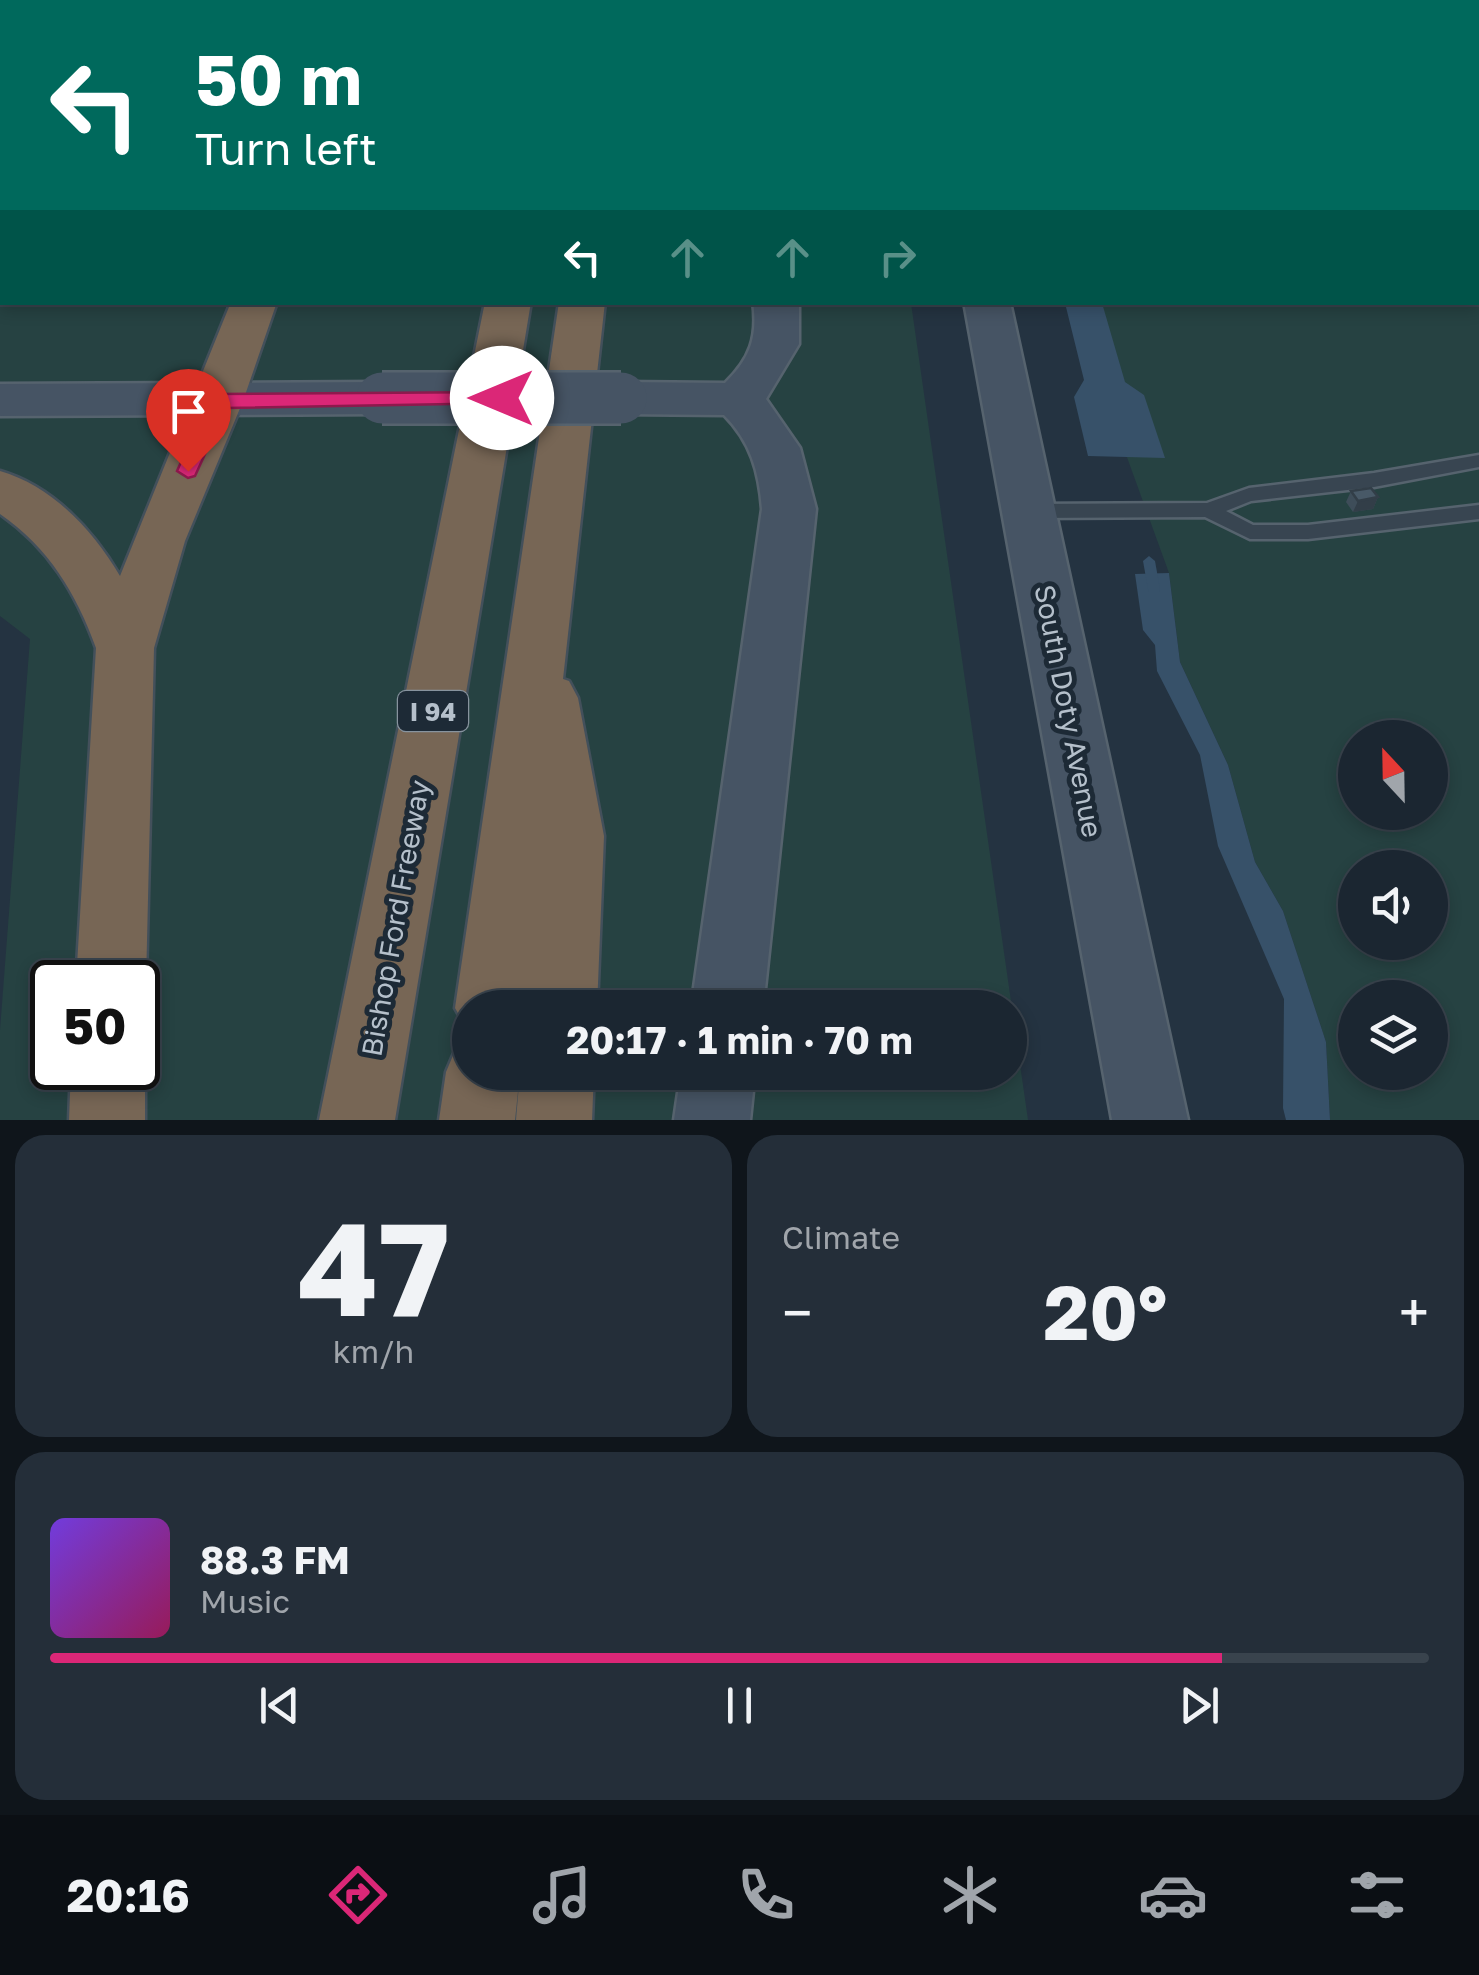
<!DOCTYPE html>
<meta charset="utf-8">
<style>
body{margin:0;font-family:"Golos Text",sans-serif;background:#242e39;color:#f1f3f6;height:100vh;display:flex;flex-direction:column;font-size:38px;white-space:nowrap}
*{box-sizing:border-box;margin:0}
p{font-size:32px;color:#a0a5ab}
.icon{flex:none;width:55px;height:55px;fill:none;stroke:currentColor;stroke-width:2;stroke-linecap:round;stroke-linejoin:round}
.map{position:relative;height:1120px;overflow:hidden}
.drawer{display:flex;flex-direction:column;gap:15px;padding:15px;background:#0f151b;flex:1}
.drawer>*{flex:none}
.hud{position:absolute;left:0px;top:0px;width:1480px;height:305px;box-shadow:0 5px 15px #0003,0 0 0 2px #39434d;background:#00695c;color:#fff;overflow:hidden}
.needle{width:65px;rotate:338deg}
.fabs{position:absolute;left:1338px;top:720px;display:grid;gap:20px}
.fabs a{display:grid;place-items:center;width:110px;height:110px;border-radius:50%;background:#1b2631;box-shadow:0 5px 15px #0003,0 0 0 2px #39434d;font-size:50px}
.speed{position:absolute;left:30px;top:960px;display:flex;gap:20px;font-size:50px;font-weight:700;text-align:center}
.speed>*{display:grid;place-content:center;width:130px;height:130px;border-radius:50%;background:#1b2631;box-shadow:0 5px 15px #0003,0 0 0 2px #39434d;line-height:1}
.speed .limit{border:5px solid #111;border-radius:15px;background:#fff;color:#111}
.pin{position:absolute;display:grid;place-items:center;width:85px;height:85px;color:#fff;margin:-102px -42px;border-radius:50% 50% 50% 0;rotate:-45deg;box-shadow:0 0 10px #0007}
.pin .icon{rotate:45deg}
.me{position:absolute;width:110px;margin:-55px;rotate:270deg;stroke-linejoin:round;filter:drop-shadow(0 0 8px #0008)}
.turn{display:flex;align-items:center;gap:35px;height:210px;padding:0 30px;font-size:45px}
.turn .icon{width:130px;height:130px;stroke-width:2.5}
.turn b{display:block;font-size:70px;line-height:85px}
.lanes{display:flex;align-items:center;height:95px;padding:0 30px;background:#0003;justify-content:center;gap:50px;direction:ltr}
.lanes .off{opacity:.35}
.big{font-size:75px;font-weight:700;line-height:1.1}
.drawer .tile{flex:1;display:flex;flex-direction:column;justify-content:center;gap:15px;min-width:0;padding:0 35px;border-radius:30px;background:#242e39}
.drawer .dial{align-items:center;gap:0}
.dial b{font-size:130px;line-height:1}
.song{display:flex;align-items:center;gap:30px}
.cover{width:120px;height:120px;border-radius:15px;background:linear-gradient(135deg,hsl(260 70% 55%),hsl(330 70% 35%))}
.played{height:10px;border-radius:5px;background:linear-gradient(90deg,#db2777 85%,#39434d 85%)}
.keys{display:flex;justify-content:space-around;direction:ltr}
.heat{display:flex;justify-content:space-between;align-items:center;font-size:55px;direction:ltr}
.drawer .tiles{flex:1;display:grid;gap:15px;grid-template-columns:1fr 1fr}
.tile:last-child{grid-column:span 2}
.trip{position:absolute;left:452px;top:990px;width:575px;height:100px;border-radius:50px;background:#1b2631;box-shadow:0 5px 15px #0003,0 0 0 2px #39434d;font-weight:700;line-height:100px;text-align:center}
.dock{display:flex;height:160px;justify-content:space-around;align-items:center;background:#0b0f14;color:#a0a5ab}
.dock .icon{width:70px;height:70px}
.dock .selected{color:#db2777}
.dock b{font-size:45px;color:#f1f3f6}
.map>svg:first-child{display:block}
</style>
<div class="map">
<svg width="1479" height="1120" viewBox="0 0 1479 1120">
<rect width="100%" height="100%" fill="#243341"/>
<path fill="#264242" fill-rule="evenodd" d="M280,0H905L279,2Z
M962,0H1479V1120H1330L1326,1042L1283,911L1255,862L1228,765L1180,662L1169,573L1071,303L1478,302V2ZM1355,738H1430V812H1355ZM1355,868H1430V942H1355ZM1355,998H1430V1072H1355Z
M0,233L2,302L911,303L1028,1120H0V1030L30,639L0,616ZM52,982H138V1068H52ZM470,1008H1010V1072H470Z"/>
<path fill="#375169" d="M1065,303H1102L1125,382L1144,395L1165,458L1088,456L1074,397L1084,380Z
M1169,573L1180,662L1228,765L1255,862L1283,911L1326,1042L1330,1120H1286L1283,1108L1284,999L1218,846L1200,755L1157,671L1155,645L1143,630L1135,574Z"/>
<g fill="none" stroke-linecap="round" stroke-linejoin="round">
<path fill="#375169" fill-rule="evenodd" d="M1149,556L1155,561L1160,589L1159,592H1149L1148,589L1143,561Z"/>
<g stroke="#56636e" stroke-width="5">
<path id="lane" d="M1479,455V467L1374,487L1251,501L1226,511L1253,525H1308L1479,505V519L1308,539H1250L1205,517L1031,518L1021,511L1031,504L1207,503L1249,488L1374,473Z"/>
</g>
<g stroke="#56636e" stroke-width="5">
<path id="secondary" d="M908,0H942L943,2H909Z
M753,302H799V344L766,399L800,448L816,509L763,1008H691L762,509C759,472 751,442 724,415L621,414L604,409L596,398L604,387L621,382L725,383C750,359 758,337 753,302Z
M964,302H1010L1188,1120H1112Z
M382,382L399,387L407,398L399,409L382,414L0,416V384Z
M681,1072H755L750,1120H674Z"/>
</g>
<g stroke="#43505b" stroke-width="5">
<path id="highway" d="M548,0H582V2H548Z
M605,0H639V2H605Z
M699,0H733V2H699Z
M231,302H277L243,401L185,541L154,648L146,982L138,1002V982H76L96,648C76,593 49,548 0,514V471C52,486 93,530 120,576Z
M485,302H531L395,1120H319Z
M559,302H605L563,679L569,681L578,698L604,836L597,1008H470V1034L455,1008Z
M470,1041V1072H520L515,1120H439L446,1072L457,1046Z
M138,1050L145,1068V1120H69L71,1068H138Z
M520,1072H594L592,1120H516Z"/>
</g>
<use href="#lane" fill="#384551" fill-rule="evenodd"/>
<use href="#secondary" fill="#465464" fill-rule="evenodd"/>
<use href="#highway" fill="#765" fill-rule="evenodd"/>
<g stroke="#56636e" stroke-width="56" stroke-linecap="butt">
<path id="secondary-bridge" d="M382,398H621"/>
</g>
<use href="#secondary-bridge" stroke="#465464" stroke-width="51"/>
</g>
<path fill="#3e4d59" d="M0,0H56L54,2H2V18H0Z
M1351,491L1378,497L1373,509L1353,512L1346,502Z"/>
<path fill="#323e48" d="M36,0H56L54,2H37Z
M1378,497L1373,509L1353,512L1358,501Z"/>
<path fill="#485967" stroke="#323e48" stroke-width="2.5" d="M1371,488L1378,497L1358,501L1351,491Z"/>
<path fill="#db2777" stroke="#8e194d" stroke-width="2.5" d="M502,392L509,394V403L226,408L195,476L188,478L177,471L208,401L218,394Z"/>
<g text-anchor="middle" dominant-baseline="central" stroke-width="10" stroke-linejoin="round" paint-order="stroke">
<rect fill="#1d2a36" stroke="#87939e" stroke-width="2.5" x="398" y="691" width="70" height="40" rx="8"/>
<g font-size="25" font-weight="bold" fill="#b5c0cb">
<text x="433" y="711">I 94</text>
</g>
<g font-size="28" fill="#b5c0cb" stroke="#1d2a36">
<text transform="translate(1069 711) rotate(79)">South Doty Avenue</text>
<text transform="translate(395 918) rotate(-80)">Bishop Ford Freeway</text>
</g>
</g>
</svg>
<div class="fabs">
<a><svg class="needle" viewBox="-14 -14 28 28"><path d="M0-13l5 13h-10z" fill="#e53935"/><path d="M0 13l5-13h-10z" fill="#a0a5ab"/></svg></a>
<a><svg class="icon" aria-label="sound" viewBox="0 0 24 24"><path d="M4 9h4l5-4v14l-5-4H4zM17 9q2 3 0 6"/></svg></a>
<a><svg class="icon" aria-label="layers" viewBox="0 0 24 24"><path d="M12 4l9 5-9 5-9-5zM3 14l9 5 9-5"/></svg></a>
</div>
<div class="speed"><div class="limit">50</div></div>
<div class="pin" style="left:188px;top:471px;background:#d93025"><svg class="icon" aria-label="arrive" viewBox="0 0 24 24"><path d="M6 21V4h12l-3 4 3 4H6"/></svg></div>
<svg class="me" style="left:502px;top:398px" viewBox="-20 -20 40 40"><circle r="19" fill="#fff"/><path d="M0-13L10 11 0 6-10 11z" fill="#db2777"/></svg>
<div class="trip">20:17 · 1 min · 70 m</div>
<div class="hud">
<div class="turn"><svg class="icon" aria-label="left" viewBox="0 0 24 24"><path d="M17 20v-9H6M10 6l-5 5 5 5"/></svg><div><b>50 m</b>Turn left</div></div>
<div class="lanes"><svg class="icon" aria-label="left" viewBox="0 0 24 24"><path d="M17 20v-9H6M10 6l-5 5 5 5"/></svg><svg class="icon off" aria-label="ahead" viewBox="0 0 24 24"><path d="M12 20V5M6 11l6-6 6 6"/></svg><svg class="icon off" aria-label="ahead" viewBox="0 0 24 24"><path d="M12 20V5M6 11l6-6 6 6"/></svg><svg class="icon off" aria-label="right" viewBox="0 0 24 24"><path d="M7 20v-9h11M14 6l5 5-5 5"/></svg></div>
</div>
</div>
<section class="drawer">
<div class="tiles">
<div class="tile dial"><b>47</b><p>km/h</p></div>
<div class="tile"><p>Climate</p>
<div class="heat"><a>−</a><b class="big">20°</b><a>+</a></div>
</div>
<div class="tile">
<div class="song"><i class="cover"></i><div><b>88.3 FM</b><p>Music</p></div></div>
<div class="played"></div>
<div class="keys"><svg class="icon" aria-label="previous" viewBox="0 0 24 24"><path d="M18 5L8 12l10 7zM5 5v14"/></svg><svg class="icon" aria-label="pause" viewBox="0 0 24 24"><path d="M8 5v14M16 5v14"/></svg><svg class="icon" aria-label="next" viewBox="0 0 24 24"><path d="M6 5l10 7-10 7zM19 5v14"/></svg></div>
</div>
</div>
</section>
<nav class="dock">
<b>20:16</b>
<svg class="icon selected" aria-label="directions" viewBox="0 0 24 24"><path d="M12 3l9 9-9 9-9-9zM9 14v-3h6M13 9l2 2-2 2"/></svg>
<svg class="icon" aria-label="music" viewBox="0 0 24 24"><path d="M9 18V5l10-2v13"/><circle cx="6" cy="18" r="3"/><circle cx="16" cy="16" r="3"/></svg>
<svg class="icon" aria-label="phone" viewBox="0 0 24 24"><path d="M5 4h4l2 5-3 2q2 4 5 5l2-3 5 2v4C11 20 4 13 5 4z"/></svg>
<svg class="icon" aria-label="climate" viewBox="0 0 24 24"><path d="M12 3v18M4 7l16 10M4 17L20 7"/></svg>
<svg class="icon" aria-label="car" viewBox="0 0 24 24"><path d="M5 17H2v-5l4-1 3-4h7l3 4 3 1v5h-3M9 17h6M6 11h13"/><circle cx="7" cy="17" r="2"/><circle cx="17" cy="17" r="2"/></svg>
<svg class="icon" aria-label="filters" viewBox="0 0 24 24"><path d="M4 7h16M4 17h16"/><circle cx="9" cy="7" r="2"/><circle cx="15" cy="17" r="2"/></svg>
</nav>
